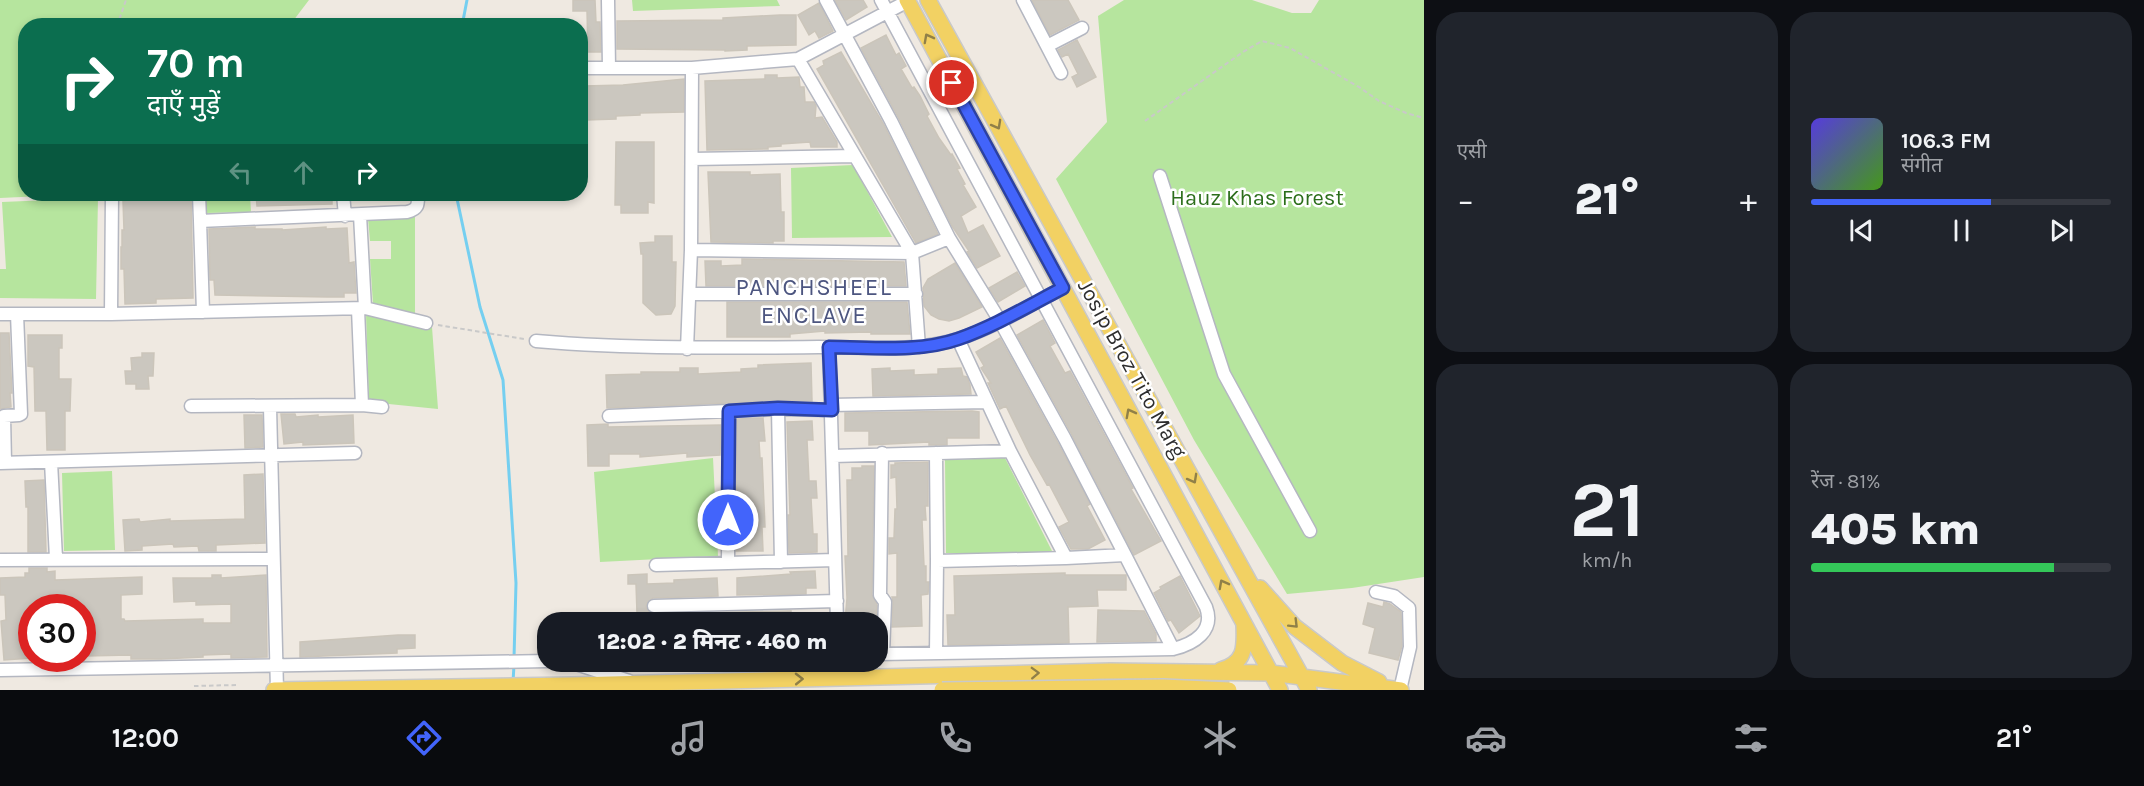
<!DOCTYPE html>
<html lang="hi">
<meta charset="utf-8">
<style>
body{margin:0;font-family:Karla,"Noto Sans Devanagari",sans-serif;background:#20242c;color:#f1f3f6;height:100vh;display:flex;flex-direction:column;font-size:22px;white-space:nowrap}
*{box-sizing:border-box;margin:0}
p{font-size:20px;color:#9ea1a6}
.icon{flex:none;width:33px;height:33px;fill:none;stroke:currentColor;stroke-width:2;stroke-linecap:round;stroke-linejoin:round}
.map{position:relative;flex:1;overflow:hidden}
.sheet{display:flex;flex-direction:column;gap:12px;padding:12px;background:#0d0f14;width:720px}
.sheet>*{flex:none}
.hud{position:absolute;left:18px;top:18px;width:570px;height:183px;border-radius:24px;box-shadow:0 3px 9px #0003;background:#0b6e4f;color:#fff;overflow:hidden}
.speed{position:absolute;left:18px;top:594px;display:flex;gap:12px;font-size:30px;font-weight:700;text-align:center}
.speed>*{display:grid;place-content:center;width:78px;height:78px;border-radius:50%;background:#171b24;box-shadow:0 3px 9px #0003;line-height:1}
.speed .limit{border:9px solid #d22;background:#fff;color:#111}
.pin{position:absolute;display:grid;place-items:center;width:51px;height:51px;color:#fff;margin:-26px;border:3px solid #fff;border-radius:50%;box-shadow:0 2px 6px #0007}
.me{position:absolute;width:66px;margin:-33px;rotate:0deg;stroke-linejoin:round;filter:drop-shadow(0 0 4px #0008)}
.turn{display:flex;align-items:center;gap:21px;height:126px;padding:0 30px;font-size:27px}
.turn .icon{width:78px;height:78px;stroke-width:2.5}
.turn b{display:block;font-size:42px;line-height:51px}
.lanes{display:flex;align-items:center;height:57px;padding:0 30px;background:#0003;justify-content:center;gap:30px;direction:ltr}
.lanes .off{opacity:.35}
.big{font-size:45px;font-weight:800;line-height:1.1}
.sheet .card{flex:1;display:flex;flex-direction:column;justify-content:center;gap:9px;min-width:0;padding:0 21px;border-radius:24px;background:#20242c}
.sheet .dial{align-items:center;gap:0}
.dial b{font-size:78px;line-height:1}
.song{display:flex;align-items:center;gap:18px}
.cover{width:72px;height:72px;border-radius:9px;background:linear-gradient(135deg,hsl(250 70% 55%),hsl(100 70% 35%))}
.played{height:6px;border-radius:3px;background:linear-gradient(90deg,#4264fb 60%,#363941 60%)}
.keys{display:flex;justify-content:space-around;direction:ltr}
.heat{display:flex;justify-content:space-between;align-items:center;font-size:33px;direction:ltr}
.charge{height:9px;border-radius:4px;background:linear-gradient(90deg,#34c759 81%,#363941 0)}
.sheet .tiles{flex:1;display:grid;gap:12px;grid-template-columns:repeat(2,1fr)}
.trip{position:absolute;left:537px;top:612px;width:351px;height:60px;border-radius:24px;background:#171b24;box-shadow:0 3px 9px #0003;font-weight:800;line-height:60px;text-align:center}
.tab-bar{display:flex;height:96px;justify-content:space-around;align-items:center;background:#090b0e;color:#9ea1a6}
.tab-bar .icon{width:42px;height:42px}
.tab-bar .selected{color:#4264fb}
.tab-bar b{font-size:27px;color:#f1f3f6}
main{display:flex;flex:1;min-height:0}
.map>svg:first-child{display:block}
</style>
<main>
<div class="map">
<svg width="1424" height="690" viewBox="0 0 1424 690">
<rect width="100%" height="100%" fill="#efe9e1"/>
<path fill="#b6e59e" d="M0,0H309L290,25L26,26V194H85L0,198Z
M632,0H777L780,6L633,11Z
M1124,0H1252L1292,13H1311L1319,0H1424V577L1352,588L1287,594L1194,440L1056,179L1107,122L1098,16Z
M853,165L892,237L792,238L791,168Z
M205,194H250L251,212L205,213Z
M98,198L96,299L0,298V269H6L2,202Z
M415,216V314L373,304L370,259H391V241H370L368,218Z
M366,314L432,327L438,409L369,402Z
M713,458L718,556L600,562L594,472Z
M1005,458L1053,553H946L945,460Z
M112,471L115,550L64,551L62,473Z"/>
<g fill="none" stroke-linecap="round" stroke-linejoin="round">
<path stroke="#75cff0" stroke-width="3" d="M462,26L467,0
M456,194L480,307L503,380L516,583L514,658
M513,682L514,665"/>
</g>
<path fill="#cbc7bf" stroke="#cbc5ba" stroke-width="1.5" d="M573,0H595L596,22H600L601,52H588L587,11H573Z
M835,0H863L867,7L846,20Z
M1032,0H1068L1079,20L1050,35Z
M819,3L833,31L819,38L815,31L809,35L798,15Z
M780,15H796V45L747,46V50L725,51V50L617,49V21L723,20V18Z
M886,35L896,55L899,53L906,66L901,69L912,88L914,87L920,96L929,114L927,116L939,138L951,155L952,154L960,168L957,169L965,184L963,185L976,207L961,216L968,233L983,225L1000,256L977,268L967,252L969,251L952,226L898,117L861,48Z
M1077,40L1096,77L1077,87L1072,77L1078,74L1068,54L1062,57L1058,50Z
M841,52L884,125L938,234L916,243L817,69L824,65L823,61Z
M765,75H777V78L799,77L800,87H804L805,102H814L816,106L815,118L822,117L837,142V147H811L810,142L781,144V146L768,147V149L707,150L705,81L765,79Z
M684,79V112L640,113V115L616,116V119L586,120L585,86L623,85Z
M616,142H654V203L648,202V213H621V205H615Z
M708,172H750V175L780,174L781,212H784V241H773V243L711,242Z
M125,194H191L193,298L156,299V303L125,304L124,269H121V247H122V230H124L123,201H125Z
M256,194H332V204L257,206Z
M255,227V229H282V230L326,227V229L347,228L349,263L354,262L356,293H344V297H328L215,295L214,280H210L209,229Z
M655,236H672V262H676L675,306L671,314L656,315L643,303V254H641L640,243L655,242Z
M742,259L904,262L906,286H706L705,261H721V266L742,265Z
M955,263L982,307L959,318L949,321L939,319L931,315L924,306L923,288L928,279Z
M1017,272L1025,286L998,302L989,288Z
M727,302H907L910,334H871V332L825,333V331L790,334V337H727Z
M1043,320L1055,343L1050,346L1065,373L1070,371L1133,488L1131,489L1161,541L1134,555L1072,435L1017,335Z
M0,333H9L12,393H10L11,407L0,409Z
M28,335H62V348H59V379H71L70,411H65V450H47L46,411H35L34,367L28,366Z
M1000,338L1058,443L1090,504L1087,506L1105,540L1088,549H1071L1059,527L1069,522L1049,484L1047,485L1030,455L1006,406L1000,409L988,383H991L981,368L984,366L976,352Z
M142,353H154L153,376H148L149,389H136V384H126L125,371H132L131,358L142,357Z
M811,363L812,401H778L607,408L606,375L641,374V372H680V368H698V374L741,372V369L758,368V365Z
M890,368V371L914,370V375L938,374V369L961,368L963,376L967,377L970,385L971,394L873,396L872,369Z
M972,411L979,412V438H947V445H929V442L869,445V431H845V413Z
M281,414H295L296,417L318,415V417L353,415L354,443L303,445V442L284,444Z
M244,415H262L263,447L245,448Z
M763,418L765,441H759L760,458H762L765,527H762L763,551H736L737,419Z
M812,421L813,440H807L809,481H816L817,498H811L813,534H817V552L789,553L788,515H790L787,422Z
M608,424V427L721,425L720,455L687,457V453L640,457V454H609V466H588L587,425Z
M928,462V506H925L926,520H922L924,566H926V582H929L928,594L921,595L922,626L892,627L893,602L892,597H897V553L889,554V538H894L895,509H897L896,477L891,478V465H895V463Z
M862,466H874L872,595L877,604L876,622H845L847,598L845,556H848L847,480H852V468H862Z
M263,474L265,543L216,545V551H199L198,546L174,547L173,544L142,546V550L125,551L123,520L139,519L140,522L170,519V521L245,519L244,475Z
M44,480L46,552H28V507H26L25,481Z
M29,568H47V572L55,571V580L142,577V594L121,595V619H124L125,621L203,619V623H231V604L196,605V601L174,602L173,578H212V575H221V578L266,575L267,657L231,658V654L203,655V657L161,659H131V655L86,656L84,609L82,608H65L64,603L32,604V658L4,660L1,621L6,620L5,595H0V578L25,577V573H29Z
M815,571L816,588H806V594L737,595V578L791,574L790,572Z
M1065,573V575H1126V590H1097L1098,606L1068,607L1069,643L948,645L947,615H955L954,576Z
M647,574V584L674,583V580L717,578L718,596L653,598L647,603L646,607L649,612L637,613L636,584H628V575Z
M1180,576L1200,616L1179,633L1171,620L1168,621L1154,593L1161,589L1160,587Z
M1384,602L1390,604L1401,612L1402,646L1398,660L1369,653L1375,628L1363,624L1368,603L1383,607Z
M1098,610L1144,611L1156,634V641L1097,642Z
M791,611V622H660V614Z
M398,635H415V648L397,649V653L300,657V642Z"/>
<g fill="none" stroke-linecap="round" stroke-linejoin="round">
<g stroke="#b4b7c1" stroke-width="15">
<path id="minor" d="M608,0L609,68
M826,0L891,121L949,238
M1023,0L1061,73
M908,1L798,59L912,253L919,347
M1047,46L1082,28
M580,68H692
M692,159L855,156
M1160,176L1224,374L1310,531
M112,194L111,314L365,308L360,215
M199,194L200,221L407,212C419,209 418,204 418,194
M343,194L345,216
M200,221L203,312
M691,250L692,68L798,59
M690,294H916
M365,308L426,323
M358,309L362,405
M0,314H111
M536,341C630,349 724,348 819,347C863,347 909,352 951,341C990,331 1027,306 1063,288
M829,347L837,622
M687,349L691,250L912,253L949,238L1000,321L1065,439L1125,555
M831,405L986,402
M191,406L362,405L382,407
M270,407L277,690
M778,409L781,562
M609,416L778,409L832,410
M882,453L880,595L885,602L883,654
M936,453L937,561
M833,456L1010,451L958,339
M51,462L56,558
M0,463L355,453
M5,463L4,416L19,415L21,414L17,314
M1066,558L1125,555L1173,649
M0,560L273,559
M728,563L729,411
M656,565L835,560
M1376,592L1394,596L1409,608L1410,647L1400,690
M654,606L837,601
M936,653L937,561L1066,558L1010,451
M878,654L1173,649C1194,644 1215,631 1206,607L881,0
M570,662L629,681
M839,662V678
M0,670L548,661"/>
</g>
<g stroke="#c9c9c9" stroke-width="18">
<path id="major" d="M907,0L1280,690
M928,0L1309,690
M1260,588L1295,627L1342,663L1379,682
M1221,670C1245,663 1245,648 1244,626
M274,690L572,685L1110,671L1271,673L1401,690"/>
</g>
<path stroke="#c9c9c9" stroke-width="2" stroke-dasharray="4.5 3" stroke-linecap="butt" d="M117,26L126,0
M1145,121L1243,52L1262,41L1290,48L1359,87L1379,101L1406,113L1424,118
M438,325L524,339
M194,686L237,685"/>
<use href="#minor" stroke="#fff" stroke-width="12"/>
<use href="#major" stroke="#f2d163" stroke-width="15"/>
<g stroke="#c9c9c9" stroke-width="18" stroke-linecap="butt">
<path id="major-bridge" d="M942,690L1163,687L1229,690"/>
</g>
<use href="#major-bridge" stroke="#f2d163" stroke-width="15"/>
</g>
<defs><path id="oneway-chevron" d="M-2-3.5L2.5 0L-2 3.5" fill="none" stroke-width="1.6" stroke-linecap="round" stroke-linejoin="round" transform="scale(1.5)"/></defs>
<g stroke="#908048">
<use href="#oneway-chevron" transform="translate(928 38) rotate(-118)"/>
<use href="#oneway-chevron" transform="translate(997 125) rotate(61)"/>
<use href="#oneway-chevron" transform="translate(1130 413) rotate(-118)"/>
<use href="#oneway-chevron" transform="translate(1193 479) rotate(61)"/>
<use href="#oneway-chevron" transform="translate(1223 584) rotate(-118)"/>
<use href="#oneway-chevron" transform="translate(1294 624) rotate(45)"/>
<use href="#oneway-chevron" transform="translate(1035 673) rotate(-2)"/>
<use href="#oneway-chevron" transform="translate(799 679) rotate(-1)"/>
</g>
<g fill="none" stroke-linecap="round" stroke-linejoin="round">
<g stroke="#2b41a3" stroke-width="15">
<path id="route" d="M728,520L729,411L778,408L832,410L829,347C871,347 918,353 958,339C995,326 1028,306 1063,288L952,83"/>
</g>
<use href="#route" stroke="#4264fb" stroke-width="10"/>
</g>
<g text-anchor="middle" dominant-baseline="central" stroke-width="5" stroke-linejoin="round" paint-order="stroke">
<g font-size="22" fill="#2c6e1b" stroke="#fff">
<text x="1257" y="198">Hauz Khas Forest</text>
</g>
<g font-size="22" fill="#2e2e2e" stroke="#fff">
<text transform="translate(1132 369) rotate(61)">Josip Broz Tito Marg</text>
</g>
<g font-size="24" letter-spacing="1.5" fill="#4d5680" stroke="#fff">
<text x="814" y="287">PANCHSHEEL<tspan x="814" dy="28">ENCLAVE</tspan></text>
</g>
</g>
</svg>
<div class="speed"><div class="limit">30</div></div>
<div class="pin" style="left:952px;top:83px;background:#d93025"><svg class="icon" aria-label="arrive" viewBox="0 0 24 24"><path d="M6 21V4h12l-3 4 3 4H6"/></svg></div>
<svg class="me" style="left:728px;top:520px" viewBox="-20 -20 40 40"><circle r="17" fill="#4264fb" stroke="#fff" stroke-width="3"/><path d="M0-11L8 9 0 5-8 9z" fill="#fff"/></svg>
<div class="trip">12:02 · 2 मिनट · 460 m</div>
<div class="hud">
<div class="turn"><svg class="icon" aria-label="right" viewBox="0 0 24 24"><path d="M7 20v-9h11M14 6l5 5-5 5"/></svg><div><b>70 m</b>दाएँ मुड़ें</div></div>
<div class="lanes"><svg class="icon off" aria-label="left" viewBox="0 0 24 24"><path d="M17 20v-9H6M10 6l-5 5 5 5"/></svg><svg class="icon off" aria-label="ahead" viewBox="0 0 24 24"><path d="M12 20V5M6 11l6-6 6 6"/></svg><svg class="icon" aria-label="right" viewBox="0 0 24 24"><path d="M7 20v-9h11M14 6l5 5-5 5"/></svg></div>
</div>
</div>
<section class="sheet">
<div class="tiles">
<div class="card"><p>एसी</p>
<div class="heat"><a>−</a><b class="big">21°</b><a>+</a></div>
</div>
<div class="card">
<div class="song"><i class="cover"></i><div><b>106.3 FM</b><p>संगीत</p></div></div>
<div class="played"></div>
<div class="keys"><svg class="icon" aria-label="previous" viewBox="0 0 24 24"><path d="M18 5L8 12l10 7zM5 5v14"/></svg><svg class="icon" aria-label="pause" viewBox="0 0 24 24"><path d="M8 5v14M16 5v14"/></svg><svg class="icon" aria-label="next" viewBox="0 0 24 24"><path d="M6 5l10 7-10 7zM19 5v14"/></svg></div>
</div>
<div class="card dial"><b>21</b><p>km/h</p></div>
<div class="card"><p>रेंज · 81%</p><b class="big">405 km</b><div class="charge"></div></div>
</div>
</section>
</main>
<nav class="tab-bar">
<b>12:00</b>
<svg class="icon selected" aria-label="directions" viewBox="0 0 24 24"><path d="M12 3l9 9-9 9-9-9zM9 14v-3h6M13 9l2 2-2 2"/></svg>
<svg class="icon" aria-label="music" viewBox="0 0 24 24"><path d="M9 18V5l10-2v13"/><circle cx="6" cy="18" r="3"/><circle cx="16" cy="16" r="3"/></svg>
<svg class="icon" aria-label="phone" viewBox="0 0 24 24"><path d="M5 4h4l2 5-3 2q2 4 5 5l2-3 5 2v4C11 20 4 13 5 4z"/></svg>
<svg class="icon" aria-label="climate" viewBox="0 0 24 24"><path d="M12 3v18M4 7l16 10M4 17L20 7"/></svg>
<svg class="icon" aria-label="car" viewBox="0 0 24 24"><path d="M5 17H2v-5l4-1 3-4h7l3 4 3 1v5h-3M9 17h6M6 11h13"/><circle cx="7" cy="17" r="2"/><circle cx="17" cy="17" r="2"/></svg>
<svg class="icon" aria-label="filters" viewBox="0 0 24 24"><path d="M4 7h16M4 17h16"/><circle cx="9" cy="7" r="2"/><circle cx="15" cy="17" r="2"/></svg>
<b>21°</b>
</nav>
